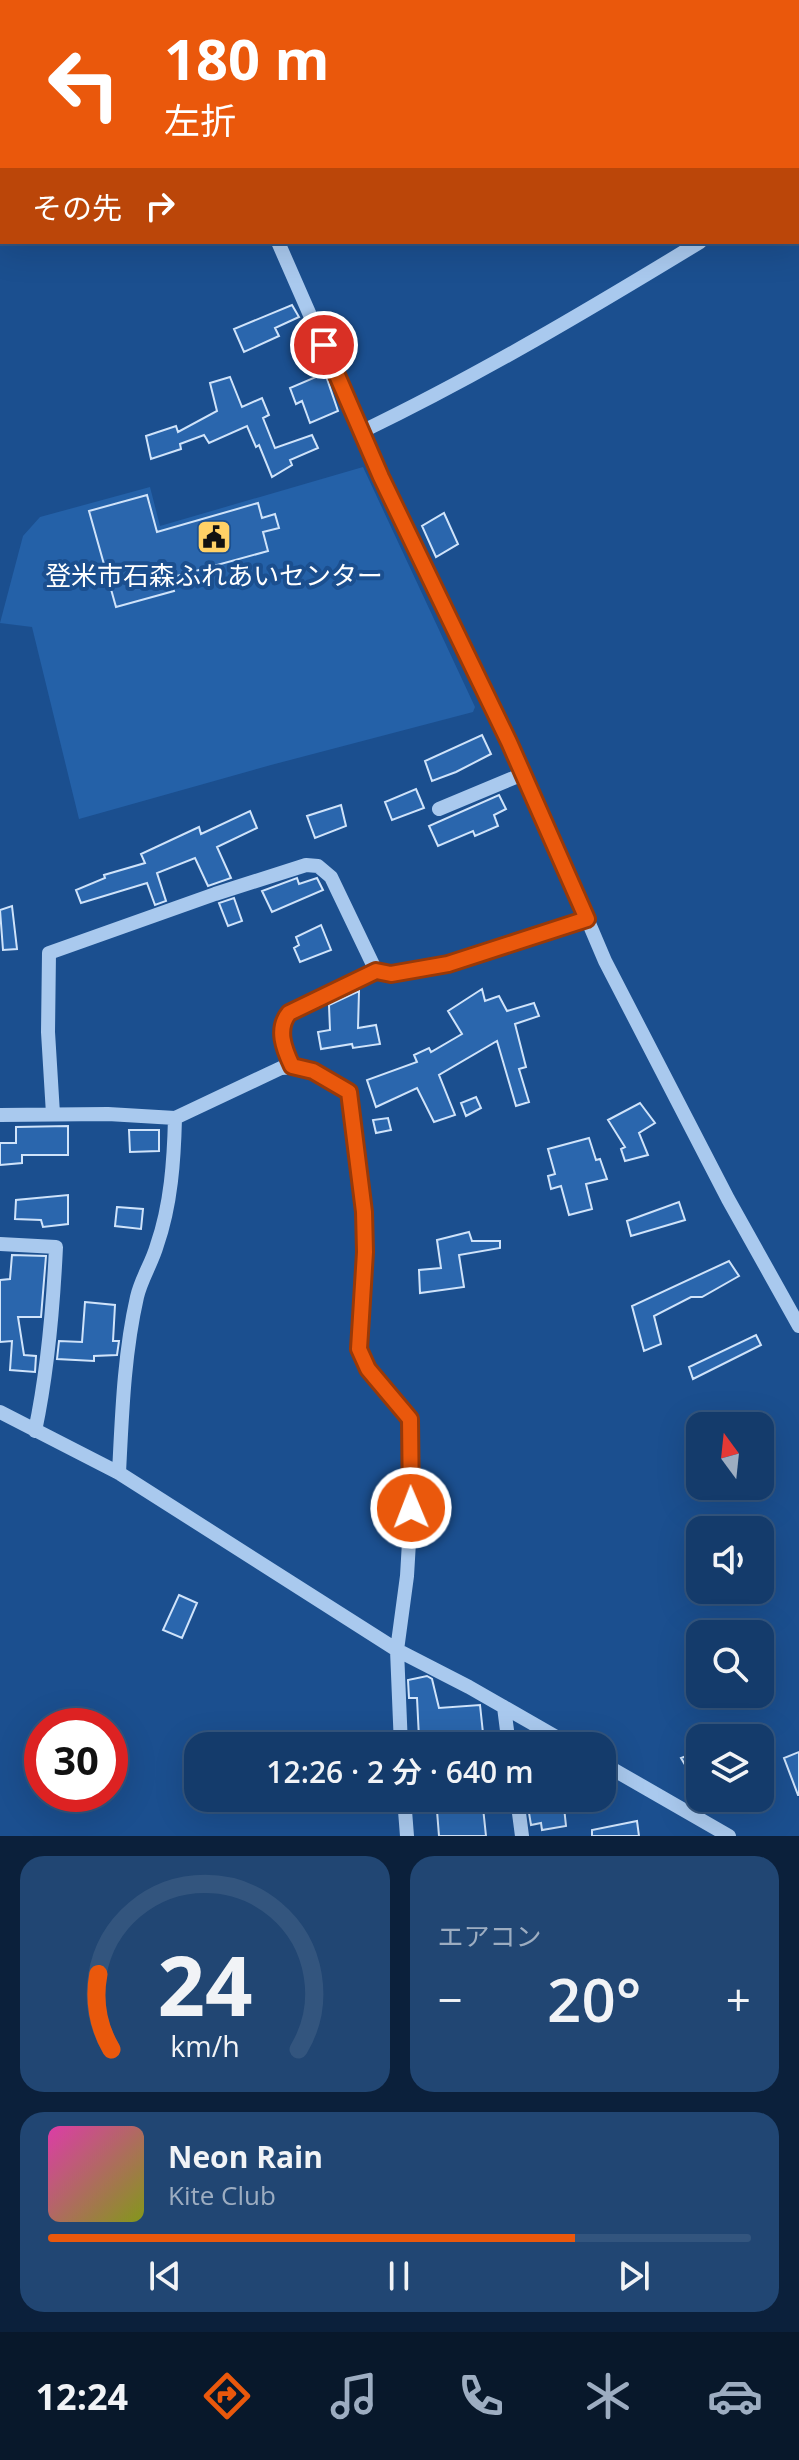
<!DOCTYPE html>
<html lang="ja">
<meta charset="utf-8">
<style>
body{margin:0;font-family:"Open Sans","Noto Sans JP",sans-serif;background:#214673;color:#f1f3f6;height:100vh;display:flex;flex-direction:column;font-size:30px;white-space:nowrap}
*{box-sizing:border-box;margin:0}
p{font-size:26px;color:#9dadc1}
.icon{flex:none;width:44px;height:44px;fill:none;stroke:currentColor;stroke-width:2;stroke-linecap:round;stroke-linejoin:round}
.map{position:relative;height:1836px;overflow:hidden}
.side{display:flex;flex-direction:column;gap:20px;padding:20px;background:#0b203b;flex:1}
.side>*{flex:none}
.top-card{position:absolute;left:0px;top:0px;width:800px;height:244px;box-shadow:0 8px 32px #0002,0 0 0 2px #33557e;background:#ea580c;color:#fff;overflow:hidden}
.needle{width:52px;rotate:345deg}
.fabs{position:absolute;left:686px;top:1412px;display:grid;gap:16px}
.fabs a{display:grid;place-items:center;width:88px;height:88px;border-radius:16px;background:#143b6b;box-shadow:0 8px 32px #0002,0 0 0 2px #33557e;font-size:40px}
.speed{position:absolute;left:24px;top:1708px;display:flex;gap:16px;font-size:40px;font-weight:700;text-align:center}
.speed>*{display:grid;place-content:center;width:104px;height:104px;border-radius:50%;background:#143b6b;box-shadow:0 8px 32px #0002,0 0 0 2px #33557e;line-height:1}
.speed .limit{border:12px solid #d22;background:#fff;color:#111}
.pin{position:absolute;display:grid;place-items:center;width:68px;height:68px;color:#fff;margin:-34px;border:4px solid #fff;border-radius:50%;box-shadow:0 2px 8px #0007}
.me{position:absolute;width:88px;margin:-44px;rotate:359deg;stroke-linejoin:round;filter:drop-shadow(0 0 6px #0008)}
.turn{display:flex;align-items:center;gap:28px;height:168px;padding:0 32px;font-size:36px}
.turn .icon{width:104px;height:104px;stroke-width:2.5}
.turn b{display:block;font-size:56px;line-height:68px}
.then{display:flex;align-items:center;height:76px;padding:0 32px;background:#0003;gap:16px;font-size:30px}
.big{font-size:60px;font-weight:600;line-height:1.1}
.side .card{flex:1;display:flex;flex-direction:column;justify-content:center;gap:12px;min-width:0;padding:0 28px;border-radius:24px;background:#214673}
.side .dial{align-items:center;gap:0}
.dial svg{height:208px;overflow:visible;fill:none;stroke:#33557e;stroke-width:7;stroke-linecap:round;text-anchor:middle}
.dial text{fill:#f1f3f6;stroke:none}
.song{display:flex;align-items:center;gap:24px}
.cover{width:96px;height:96px;border-radius:12px;background:linear-gradient(135deg,hsl(320 70% 55%),hsl(70 70% 35%))}
.played{height:8px;border-radius:4px;background:linear-gradient(90deg,#ea580c 75%,#33557e 75%)}
.keys{display:flex;justify-content:space-around;direction:ltr}
.heat{display:flex;justify-content:space-between;align-items:center;font-size:44px;direction:ltr}
.side .tiles{flex:1;display:grid;gap:20px;grid-template-columns:1fr 1fr}
.card:last-child{grid-column:span 2}
.trip{position:absolute;left:184px;top:1732px;width:432px;height:80px;border-radius:24px;background:#143b6b;box-shadow:0 8px 32px #0002,0 0 0 2px #33557e;font-weight:600;line-height:80px;text-align:center}
.tab-bar{display:flex;height:128px;justify-content:space-around;align-items:center;background:#08182b;color:#9dadc1}
.tab-bar .icon{width:56px;height:56px}
.tab-bar .current{color:#ea580c}
.tab-bar b{font-size:36px;color:#f1f3f6}
.map>svg:first-child{display:block}
</style>
<div class="map">
<svg width="799" height="1836" viewBox="0 0 799 1836">
<rect width="100%" height="100%" fill="#1b4f8f"/>
<path fill="#2461a8" d="M363,467L475,707L473,712L271,765L79,819L32,627L0,623L23,536L40,517L150,487L160,526Z"/>
<path fill="#2a66ad" stroke="#cfe3fa" stroke-width="2" d="M292,305L299,317L275,328L279,336L244,352L234,329Z
M325,373L338,411L310,423L302,401L296,404L290,388Z
M230,377L242,407L262,398L269,415L263,418L275,448L312,435L318,448L290,460L292,465L272,477L259,445L256,447L247,426L209,443L204,435L180,444L181,449L151,459L146,436L176,426L178,432L217,411L210,383Z
M147,495L157,532L258,503L262,518L275,514L279,528L263,532L268,551L170,578L174,591L116,607L89,511Z
M444,513L458,544L436,557L422,526Z
M482,735L491,754L456,772L432,781L425,761Z
M416,789L424,808L392,820L385,802Z
M499,795L506,809L494,815L498,826L475,836L473,831L438,846L429,826Z
M341,805L346,826L315,838L307,816Z
M250,811L257,828L217,847L231,878L208,886L195,858L157,873L166,901L155,905L147,883L81,903L76,890L105,878L104,875L145,863L141,854L199,827L201,834Z
M297,878L299,884L317,878L323,890L272,912L262,891Z
M234,898L242,921L228,926L219,903Z
M12,906L17,949L3,950L0,910Z
M321,925L331,950L300,962L294,948L299,945L296,937Z
M482,989L485,1001L499,996L507,1011L534,1003L539,1016L515,1024L526,1067L519,1069L529,1102L516,1106L497,1041L439,1075L455,1115L434,1122L417,1088L376,1107L367,1080L417,1062L414,1055L429,1048L431,1052L462,1034L448,1011Z
M359,991L358,1028L376,1025L380,1044L353,1048L352,1044L321,1049L318,1032L330,1030L329,1005Z
M476,1097L481,1108L466,1116L461,1103Z
M640,1103L655,1123L639,1133L648,1155L625,1161L621,1149L625,1147L608,1120Z
M388,1118L391,1130L376,1133L373,1120Z
M68,1126V1155H22V1163L0,1165V1143H16V1127Z
M129,1130H159V1151L130,1152Z
M589,1138L596,1160L600,1159L607,1179L586,1184L592,1209L569,1215L561,1186L551,1189L548,1176L555,1174L548,1149Z
M68,1195V1224L43,1227L41,1220L15,1219L16,1200Z
M679,1202L685,1220L631,1236L627,1221Z
M117,1207L143,1209L141,1229L115,1226Z
M469,1232L472,1241H500V1248L459,1255L464,1287L420,1293L419,1270L441,1268L437,1240Z
M12,1255L46,1256L41,1317H18L24,1355L36,1356L35,1372L10,1370L12,1341L0,1342V1280L10,1279Z
M729,1261L739,1276L702,1297H691L654,1316L661,1344L644,1351L632,1306Z
M85,1302L115,1305L113,1341H119L117,1355L94,1356V1361L57,1359L59,1341L82,1342Z
M756,1335L761,1345L693,1379L689,1367Z
M179,1595L197,1603L182,1638L163,1630Z
M427,1676L432,1679L439,1708L480,1705L483,1733L488,1732L490,1746H457L456,1736L419,1738L417,1698H409L408,1680Z
M700,1751V1770L690,1773L681,1758Z
M799,1752V1795H798L784,1758Z
M436,1798H482L486,1836H439Z
M537,1798H563L566,1826L542,1830L541,1823L531,1825L529,1813L538,1810Z
M637,1821L639,1836H592V1830Z"/>
<g fill="none" stroke-linecap="round" stroke-linejoin="round">
<path stroke="#a9c9ee" stroke-width="14" d="M79,0L81,2
M278,242L381,477L551,834L605,961L728,1199L799,1326
M363,431C479,375 590,309 700,242
M439,809L523,774
M292,1066C284,1049 276,1029 289,1013L376,971L391,974L448,964L587,919
M53,1114L48,1032L49,953L215,894L306,865L318,866L331,877L376,971
M0,1115L108,1114L175,1118L281,1068C307,1064 328,1080 349,1092L364,1212L365,1252L359,1349L368,1369L410,1419L411,1508L407,1576L397,1650L401,1746
M0,1244L56,1247C53,1310 48,1370 35,1431
M0,1412L119,1473L397,1650L469,1687L572,1746
M119,1473C122,1414 124,1354 137,1297C141,1279 152,1263 157,1245C171,1205 174,1160 175,1118
M504,1707L509,1746
M602,1763L729,1836
M404,1798L407,1836
M517,1798L522,1836"/>
<path stroke="#f0f6ff" stroke-width="20" d="M716,0L717,2
M798,193L799,195"/>
</g>
<g fill="none" stroke-linecap="round" stroke-linejoin="round">
<g stroke="#983908" stroke-width="20">
<path id="route" d="M324,345L381,477L509,742L587,919L448,964L391,974L376,971L289,1013C276,1029 284,1049 292,1066L313,1071L349,1092L364,1212L365,1252L359,1349L368,1369L410,1419L411,1508"/>
</g>
<use href="#route" stroke="#ea580c" stroke-width="14"/>
</g>
<defs>
<g id="civic-square" transform="scale(1.8)"><rect x="-9" y="-9" width="18" height="18" rx="4" fill="#ffd166" stroke="#1b4f8f"/><path d="M-.6-6.5H3V-4.5H.6V-3L4-1V1h2V6H-6V1h2V-1L-.6-3ZM-1.2 2.5V6h2.4V2.5Z" fill="#111"/></g>
</defs>
<g fill-rule="evenodd">
<use href="#civic-square" x="214" y="537"/>
</g>
<g text-anchor="middle" dominant-baseline="central" stroke-width="8" stroke-linejoin="round" paint-order="stroke">
<g font-size="26" fill="#fff" stroke="#1b4f8f">
<text x="214" y="575">登米市石森ふれあいセンター</text>
</g>
</g>
</svg>
<div class="fabs">
<a><svg class="needle" viewBox="-14 -14 28 28"><path d="M0-13l5 13h-10z" fill="#e53935"/><path d="M0 13l5-13h-10z" fill="#9dadc1"/></svg></a>
<a><svg class="icon" aria-label="sound" viewBox="0 0 24 24"><path d="M4 9h4l5-4v14l-5-4H4zM17 9q2 3 0 6"/></svg></a>
<a><svg class="icon" aria-label="search" viewBox="0 0 24 24"><circle cx="10" cy="10" r="6"/><path d="M15 15l6 6"/></svg></a>
<a><svg class="icon" aria-label="layers" viewBox="0 0 24 24"><path d="M12 4l9 5-9 5-9-5zM3 14l9 5 9-5"/></svg></a>
</div>
<div class="speed"><div class="limit">30</div></div>
<div class="pin" style="left:324px;top:345px;background:#d93025"><svg class="icon" aria-label="arrive" viewBox="0 0 24 24"><path d="M6 21V4h12l-3 4 3 4H6"/></svg></div>
<svg class="me" style="left:411px;top:1508px" viewBox="-20 -20 40 40"><circle r="17" fill="#ea580c" stroke="#fff" stroke-width="3"/><path d="M0-11L8 9 0 5-8 9z" fill="#fff"/></svg>
<div class="trip">12:26 · 2 分 · 640 m</div>
<div class="top-card">
<div class="turn"><svg class="icon" aria-label="left" viewBox="0 0 24 24"><path d="M17 20v-9H6M10 6l-5 5 5 5"/></svg><div><b>180 m</b>左折</div></div>
<div class="then">その先<svg class="icon" aria-label="right" viewBox="0 0 24 24"><path d="M7 20v-9h11M14 6l5 5-5 5"/></svg></div>
</div>
</div>
<section class="side">
<div class="tiles">
<div class="card dial"><svg viewBox="0 0 100 80">
<path d="M14 69A42 42 0 1 1 86 69"/>
<path d="M14 69A42 42 0 0 1 9 40" stroke="#ea580c"/>
<text x="50" y="56" font-size="32" font-weight="700">24</text>
<text x="50" y="72" font-size="11">km/h</text>
</svg></div>
<div class="card"><p>エアコン</p>
<div class="heat"><a>−</a><b class="big">20°</b><a>+</a></div>
</div>
<div class="card">
<div class="song"><i class="cover"></i><div><b>Neon Rain</b><p>Kite Club</p></div></div>
<div class="played"></div>
<div class="keys"><svg class="icon" aria-label="previous" viewBox="0 0 24 24"><path d="M18 5L8 12l10 7zM5 5v14"/></svg><svg class="icon" aria-label="pause" viewBox="0 0 24 24"><path d="M8 5v14M16 5v14"/></svg><svg class="icon" aria-label="next" viewBox="0 0 24 24"><path d="M6 5l10 7-10 7zM19 5v14"/></svg></div>
</div>
</div>
</section>
<nav class="tab-bar">
<b>12:24</b>
<svg class="icon current" aria-label="directions" viewBox="0 0 24 24"><path d="M12 3l9 9-9 9-9-9zM9 14v-3h6M13 9l2 2-2 2"/></svg>
<svg class="icon" aria-label="music" viewBox="0 0 24 24"><path d="M9 18V5l10-2v13"/><circle cx="6" cy="18" r="3"/><circle cx="16" cy="16" r="3"/></svg>
<svg class="icon" aria-label="phone" viewBox="0 0 24 24"><path d="M5 4h4l2 5-3 2q2 4 5 5l2-3 5 2v4C11 20 4 13 5 4z"/></svg>
<svg class="icon" aria-label="climate" viewBox="0 0 24 24"><path d="M12 3v18M4 7l16 10M4 17L20 7"/></svg>
<svg class="icon" aria-label="car" viewBox="0 0 24 24"><path d="M5 17H2v-5l4-1 3-4h7l3 4 3 1v5h-3M9 17h6M6 11h13"/><circle cx="7" cy="17" r="2"/><circle cx="17" cy="17" r="2"/></svg>
</nav>
